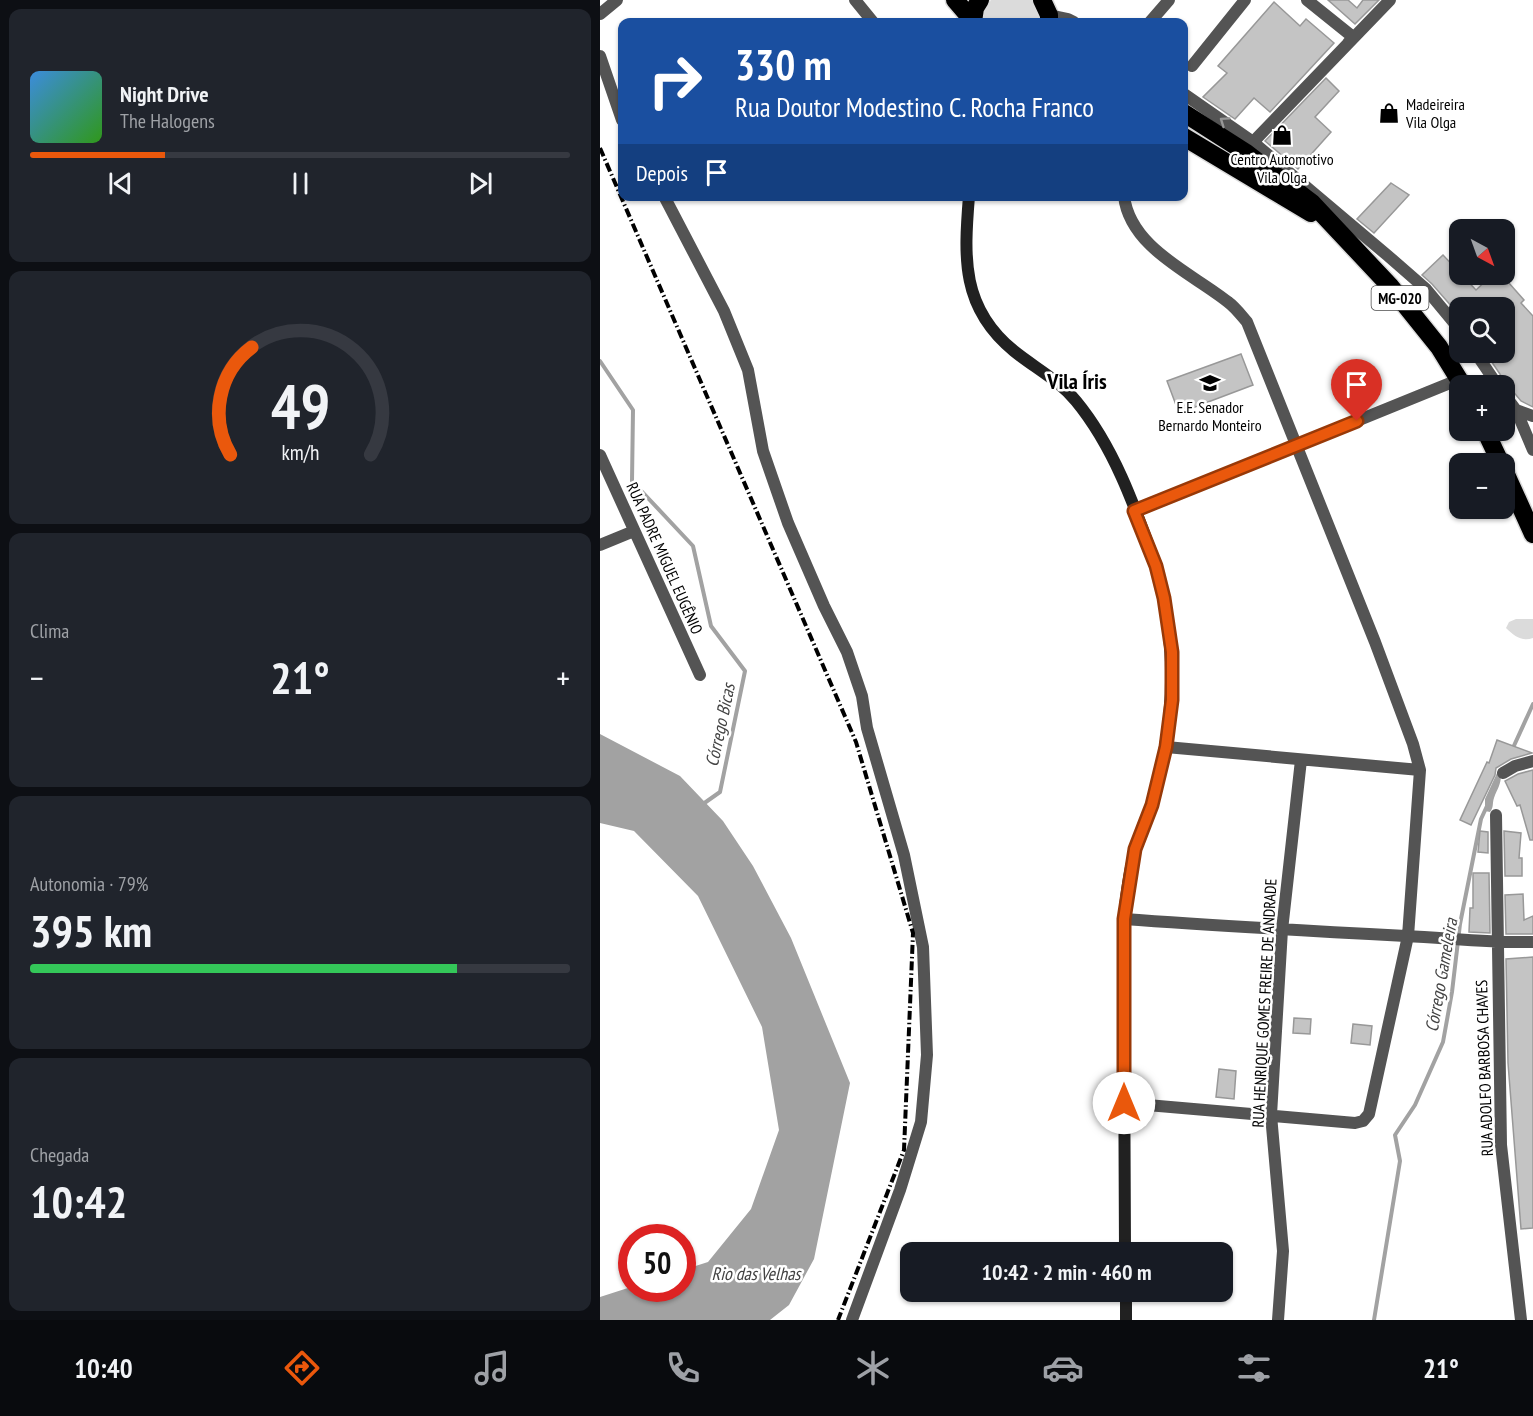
<!DOCTYPE html>
<html lang="pt">
<meta charset="utf-8">
<style>
body{margin:0;font-family:"PT Sans Narrow",sans-serif;background:#20242c;color:#f1f3f6;height:100vh;display:flex;flex-direction:column;font-size:22px;white-space:nowrap}
*{box-sizing:border-box;margin:0}
p{font-size:20px;color:#9ea1a6}
.icon{flex:none;width:33px;height:33px;fill:none;stroke:currentColor;stroke-width:2;stroke-linecap:round;stroke-linejoin:round}
.map{position:relative;flex:1;overflow:hidden}
.details{display:flex;flex-direction:column;gap:9px;padding:9px;background:#0d0f14;width:600px}
.details>*{flex:none}
.guide{position:absolute;left:18px;top:18px;width:570px;height:183px;border-radius:12px;box-shadow:0 2px 4px #0004;background:#1a4fa0;color:#fff;overflow:hidden}
.needle{width:39px;rotate:139deg}
.buttons{position:absolute;left:849px;top:219px;display:grid;gap:12px}
.buttons a{display:grid;place-items:center;width:66px;height:66px;border-radius:12px;background:#171b24;box-shadow:0 2px 4px #0004;font-size:30px}
.speed{position:absolute;left:18px;top:1224px;display:flex;gap:12px;font-size:30px;font-weight:700;text-align:center}
.speed>*{display:grid;place-content:center;width:78px;height:78px;border-radius:50%;background:#171b24;box-shadow:0 2px 4px #0004;line-height:1}
.speed .limit{border:9px solid #d22;background:#fff;color:#111}
.pin{position:absolute;display:grid;place-items:center;width:51px;height:51px;color:#fff;margin:-62px -26px;border-radius:50% 50% 50% 0;rotate:-45deg;box-shadow:0 0 6px #0007}
.pin .icon{rotate:45deg}
.me{position:absolute;width:66px;margin:-33px;rotate:0deg;stroke-linejoin:round;filter:drop-shadow(0 0 4px #0008)}
.turn{display:flex;align-items:center;gap:21px;height:126px;padding:0 18px;font-size:27px}
.turn .icon{width:78px;height:78px;stroke-width:2.5}
.turn b{display:block;font-size:42px;line-height:51px}
.then{display:flex;align-items:center;height:57px;padding:0 18px;background:#0003;gap:12px;font-size:22px}
.big{font-size:45px;font-weight:600;line-height:1.1}
.details .widget{flex:1;display:flex;flex-direction:column;justify-content:center;gap:9px;min-width:0;padding:0 21px;border-radius:12px;background:#20242c}
.details .dial{align-items:center;gap:0}
.dial svg{height:156px;overflow:visible;fill:none;stroke:#363941;stroke-width:7;stroke-linecap:round;text-anchor:middle}
.dial text{fill:#f1f3f6;stroke:none}
.song{display:flex;align-items:center;gap:18px}
.cover{width:72px;height:72px;border-radius:9px;background:linear-gradient(135deg,hsl(210 70% 55%),hsl(110 70% 35%))}
.played{height:6px;border-radius:3px;background:linear-gradient(90deg,#ea580c 25%,#363941 25%)}
.keys{display:flex;justify-content:space-around;direction:ltr}
.heat{display:flex;justify-content:space-between;align-items:center;font-size:33px;direction:ltr}
.charge{height:9px;border-radius:4px;background:linear-gradient(90deg,#34c759 79%,#363941 0)}
.trip{position:absolute;left:300px;top:1242px;width:333px;height:60px;border-radius:12px;background:#171b24;box-shadow:0 2px 4px #0004;font-weight:600;line-height:60px;text-align:center}
.menu{display:flex;height:96px;justify-content:space-around;align-items:center;background:#090b0e;color:#9ea1a6}
.menu .icon{width:42px;height:42px}
.menu .selected{color:#ea580c}
.menu b{font-size:27px;color:#f1f3f6}
main{display:flex;flex:1;min-height:0}
.map>svg:first-child{display:block}
</style>
<main>
<section class="details">
<div class="widget">
<div class="song"><i class="cover"></i><div><b>Night Drive</b><p>The Halogens</p></div></div>
<div class="played"></div>
<div class="keys"><svg class="icon" aria-label="previous" viewBox="0 0 24 24"><path d="M18 5L8 12l10 7zM5 5v14"/></svg><svg class="icon" aria-label="pause" viewBox="0 0 24 24"><path d="M8 5v14M16 5v14"/></svg><svg class="icon" aria-label="next" viewBox="0 0 24 24"><path d="M6 5l10 7-10 7zM19 5v14"/></svg></div>
</div>
<div class="widget dial"><svg viewBox="0 0 100 80">
<path d="M14 69A42 42 0 1 1 86 69"/>
<path d="M14 69A42 42 0 0 1 25 14" stroke="#ea580c"/>
<text x="50" y="56" font-size="32" font-weight="700">49</text>
<text x="50" y="72" font-size="11">km/h</text>
</svg></div>
<div class="widget"><p>Clima</p>
<div class="heat"><a>−</a><b class="big">21°</b><a>+</a></div>
</div>
<div class="widget"><p>Autonomia · 79%</p><b class="big">395 km</b><div class="charge"></div></div>
<div class="widget"><p>Chegada</p><b class="big">10:42</b></div>
</section>
<div class="map">
<svg width="933" height="1320" viewBox="0 0 933 1320">
<rect width="100%" height="100%" fill="#fff"/>
<path fill="#dbdbdb" d="M391,0H432L439,10L441,22H382L383,14Z
M916,619H933V638C922,642 914,636 906,628L909,622Z"/>
<path fill="#a2a2a2" d="M0,734L80,776L123,821L153,866L191,938L250,1083L214,1259L189,1305L170,1320H0V1297L31,1287L82,1288L83,1270L108,1262L151,1209L179,1130L162,1027L98,896L34,831L0,823Z
M897,773L901,775C901,785 897,789 894,798C892,804 894,807 890,812L885,811V799Z"/>
<g fill="none" stroke-linecap="round" stroke-linejoin="round">
<path stroke="#a2a2a2" stroke-width="4" d="M0,361L33,410L32,481L93,546L111,626L145,671L120,792L103,804
M912,750L933,704
M774,1320L800,1161L795,1135L815,1105L843,1042L852,992L860,924L881,819L887,806"/>
</g>
<path fill="#c4c4c4" stroke="#989898" stroke-width="1.5" d="M728,0H748L757,8L763,0H779L755,24Z
M674,2L700,26L706,19L734,43L670,112L654,98L635,119L603,97L627,73L618,66Z
M726,78L739,91L715,117L731,132L698,169L665,141Z
M791,183L809,195L774,233L757,219Z
M843,255L876,290L893,274H901L924,300L921,303L933,316V407L921,401L906,383L885,352H904V308H860V316L832,284L822,275Z
M641,354L653,385L579,413L567,381Z
M897,740L932,753L911,759L896,768L895,775L871,825L860,820L887,762L889,763Z
M933,770V840H930L920,805L917,806L905,781L918,774Z
M880,831L888,832V853L878,852Z
M904,831L921,833L919,858H922V876H905Z
M873,873H889L890,933L869,932L870,908H873Z
M923,894L924,920L933,916V934H906L905,895Z
M933,957V1228L921,1229L908,1063L906,959Z
M694,1018L711,1019L710,1034L693,1033Z
M753,1024L772,1026L770,1045L751,1043Z
M619,1069L636,1071L634,1099L616,1097Z"/>
<g fill="none" stroke-linecap="round" stroke-linejoin="round">
<g stroke="#dbdbdb" stroke-width="21">
<path id="highway" d="M355,0L373,21
M442,0L449,15V22
M373,22L375,8L380,0
M584,113L645,152L712,203L790,286L839,347L863,386
M584,137L711,213
M885,430L901,464
M904,470L933,534"/>
</g>
<path stroke="#545454" stroke-width="12" d="M255,0L273,22
M707,0L753,37L748,43
M0,14L17,0
M449,15L468,19L474,22
M550,22L569,0
M0,56L22,120
M592,66L645,0
M584,94L653,142L787,255L826,289L860,330
M633,167L657,138L790,0
M64,196L124,311L148,370L163,451L188,523L224,606L247,652L262,696L267,728L304,855L323,947L327,1055L321,1122L300,1190L252,1320
M524,196C530,248 592,273 628,302C635,307 641,315 647,322L775,642L813,744L820,770L808,936L769,1114L763,1121L755,1123L524,1103
M875,352L898,386
M904,394L916,410L933,450
M916,410L933,416
M0,455L100,675
M535,511L860,379
M0,545L34,531
M566,747L820,770
M903,773L915,766L933,761
M896,815L901,1145L921,1320
M524,919C618,926 712,931 806,936C849,938 890,943 933,942
M678,1320L683,1251L671,1115L682,930L701,760"/>
<path stroke="#212121" stroke-width="12" d="M369,196C364,258 361,308 414,351C435,368 459,380 476,401C514,447 535,507 555,563C561,581 564,600 567,618C576,683 570,740 552,803C548,817 541,831 537,845C529,868 526,895 524,918C522,954 524,990 524,1026C524,1101 525,1177 525,1252
M526,1292V1320"/>
<use href="#highway" stroke="#000" stroke-width="18"/>
<path stroke="#000" stroke-width="4" stroke-dasharray="9 3 1.5 3" stroke-linecap="butt" d="M0,148L256,742L313,933L304,1150L238,1320"/>
</g>
<defs><path id="oneway-chevron" d="M-2-3.5L2.5 0L-2 3.5" fill="none" stroke-width="1.6" stroke-linecap="round" stroke-linejoin="round" transform="scale(1.5)"/></defs>
<use stroke="#989898" href="#oneway-chevron" transform="translate(624 121) rotate(-145)"/>
<g fill="none" stroke-linecap="round" stroke-linejoin="round">
<g stroke="#983908" stroke-width="15">
<path id="route" d="M524,1103V919L535,849L552,805L566,747L572,700V652L564,598L556,566L534,511L757,421"/>
</g>
<use href="#route" stroke="#ea580c" stroke-width="10"/>
</g>
<defs>
<g id="shop-bare" transform="scale(1.62)"><path d="M-5-2.5h2.3a2.7 3.5 0 0 1 5.4 0H5L5.5 6h-11ZM-1.5-2.5h3a1.5 2.3 0 0 0-3 0Z" fill="#000" stroke="#fff" stroke-width="2.5" paint-order="stroke"/></g>
<g id="school-bare" transform="scale(1.62)"><path d="M0-5L7-2L0 1L-7-2ZM-4 1L0 2.5L4 1V4Q0 6-4 4Z" fill="#000" stroke="#fff" stroke-width="2.5" paint-order="stroke"/></g>
</defs>
<g fill-rule="evenodd">
<use href="#shop-bare" x="789" y="113"/>
<use href="#shop-bare" x="682" y="135"/>
<use href="#school-bare" x="610" y="383"/>
</g>
<g text-anchor="middle" dominant-baseline="central" stroke-width="5" stroke-linejoin="round" paint-order="stroke">
<rect fill="#fff" stroke="#4c4c4c" stroke-width="1.5" x="771.5" y="286" width="57" height="24" rx="4.5"/>
<g font-size="15" font-weight="bold" fill="#000">
<text x="800" y="298">MG-020</text>
</g>
<g font-size="16" fill="#000" stroke="#fff">
<text x="806" y="104" text-anchor="start">Madeireira<tspan x="806" dy="18">Vila Olga</tspan></text>
<text x="682" y="159">Centro Automotivo<tspan x="682" dy="18">Vila Olga</tspan></text>
<text x="610" y="407">E.E. Senador<tspan x="610" dy="18">Bernardo Monteiro</tspan></text>
</g>
<g font-size="16" fill="#000" stroke="#fff">
<text transform="translate(65 558) rotate(66)">RUA PADRE MIGUEL EUGÊNIO</text>
<text transform="translate(664 1003) rotate(-87)">RUA HENRIQUE GOMES FREIRE DE ANDRADE</text>
<text transform="translate(884 1068) rotate(-92)">RUA ADOLFO BARBOSA CHAVES</text>
</g>
<g font-size="18" font-style="italic" fill="#434343" stroke="#fff">
<text transform="translate(120 725) rotate(-78)">Córrego Bicas</text>
<text transform="translate(841 975) rotate(-80)">Córrego Gameleira</text>
<text x="156" y="1273">Rio das Velhas</text>
</g>
<g font-size="22" font-weight="bold" fill="#000" stroke="#fff">
<text x="477" y="381">Vila Íris</text>
</g>
</g>
</svg>
<div class="buttons">
<a><svg class="needle" viewBox="-14 -14 28 28"><path d="M0-13l5 13h-10z" fill="#e53935"/><path d="M0 13l5-13h-10z" fill="#9ea1a6"/></svg></a>
<a><svg class="icon" aria-label="search" viewBox="0 0 24 24"><circle cx="10" cy="10" r="6"/><path d="M15 15l6 6"/></svg></a>
<a>+</a>
<a>−</a>
</div>
<div class="speed"><div class="limit">50</div></div>
<div class="pin" style="left:757px;top:421px;background:#d93025"><svg class="icon" aria-label="arrive" viewBox="0 0 24 24"><path d="M6 21V4h12l-3 4 3 4H6"/></svg></div>
<svg class="me" style="left:524px;top:1103px" viewBox="-20 -20 40 40"><circle r="19" fill="#fff"/><path d="M0-13L10 11 0 6-10 11z" fill="#ea580c"/></svg>
<div class="trip">10:42 · 2 min · 460 m</div>
<div class="guide">
<div class="turn"><svg class="icon" aria-label="right" viewBox="0 0 24 24"><path d="M7 20v-9h11M14 6l5 5-5 5"/></svg><div><b>330 m</b>Rua Doutor Modestino C. Rocha Franco</div></div>
<div class="then">Depois<svg class="icon" aria-label="arrive" viewBox="0 0 24 24"><path d="M6 21V4h12l-3 4 3 4H6"/></svg></div>
</div>
</div>
</main>
<nav class="menu">
<b>10:40</b>
<svg class="icon selected" aria-label="directions" viewBox="0 0 24 24"><path d="M12 3l9 9-9 9-9-9zM9 14v-3h6M13 9l2 2-2 2"/></svg>
<svg class="icon" aria-label="music" viewBox="0 0 24 24"><path d="M9 18V5l10-2v13"/><circle cx="6" cy="18" r="3"/><circle cx="16" cy="16" r="3"/></svg>
<svg class="icon" aria-label="phone" viewBox="0 0 24 24"><path d="M5 4h4l2 5-3 2q2 4 5 5l2-3 5 2v4C11 20 4 13 5 4z"/></svg>
<svg class="icon" aria-label="climate" viewBox="0 0 24 24"><path d="M12 3v18M4 7l16 10M4 17L20 7"/></svg>
<svg class="icon" aria-label="car" viewBox="0 0 24 24"><path d="M5 17H2v-5l4-1 3-4h7l3 4 3 1v5h-3M9 17h6M6 11h13"/><circle cx="7" cy="17" r="2"/><circle cx="17" cy="17" r="2"/></svg>
<svg class="icon" aria-label="filters" viewBox="0 0 24 24"><path d="M4 7h16M4 17h16"/><circle cx="9" cy="7" r="2"/><circle cx="15" cy="17" r="2"/></svg>
<b>21°</b>
</nav>
